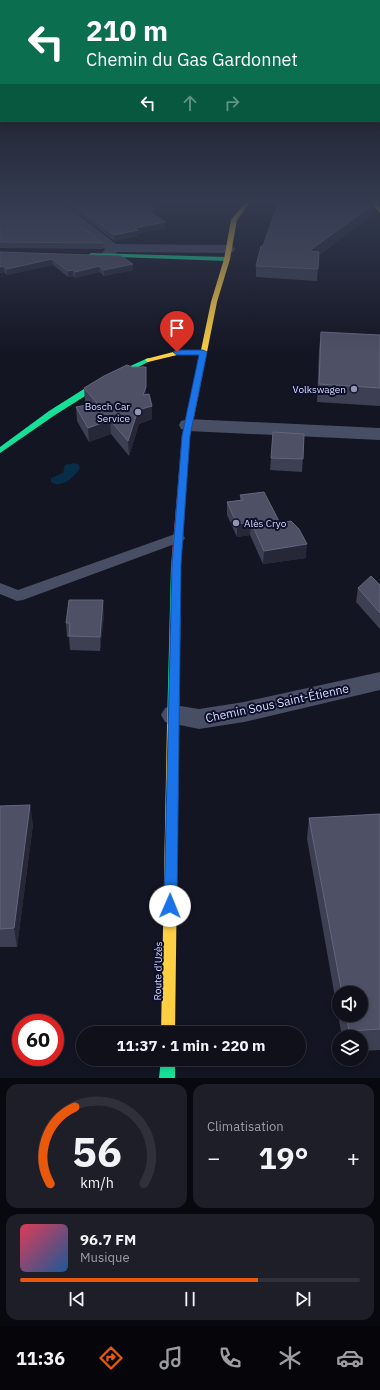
<!DOCTYPE html>
<html lang="fr">
<meta charset="utf-8">
<style>
body{margin:0;font-family:"IBM Plex Sans",sans-serif;background:#1d1e27;color:#f1f3f6;height:100vh;display:flex;flex-direction:column;font-size:15px;white-space:nowrap}
*{box-sizing:border-box;margin:0}
p{font-size:13px;color:#9b9da2}
.icon{flex:none;width:22px;height:22px;fill:none;stroke:currentColor;stroke-width:2;stroke-linecap:round;stroke-linejoin:round}
.map{position:relative;height:1078px;overflow:hidden}
.side{display:flex;flex-direction:column;gap:6px;padding:6px;background:#08090e;flex:1}
.side>*{flex:none}
.banner{position:absolute;left:0px;top:0px;width:380px;height:122px;box-shadow:0 2px 6px #0003,0 0 0 1px #2f3039;background:#0b6e4f;color:#fff;overflow:hidden}
.buttons{position:absolute;left:332px;top:986px;display:grid;gap:8px}
.buttons a{display:grid;place-items:center;width:36px;height:36px;border-radius:50%;background:#0f101a;box-shadow:0 2px 6px #0003,0 0 0 1px #2f3039;font-size:20px}
.speed{position:absolute;left:12px;top:1014px;display:flex;gap:8px;font-size:20px;font-weight:700;text-align:center}
.speed>*{display:grid;place-content:center;width:52px;height:52px;border-radius:50%;background:#0f101a;box-shadow:0 2px 6px #0003,0 0 0 1px #2f3039;line-height:1}
.speed .limit{border:6px solid #d22;background:#fff;color:#111}
.pin{position:absolute;display:grid;place-items:center;width:34px;height:34px;color:#fff;margin:-41px -17px;border-radius:50% 50% 50% 0;rotate:-45deg;box-shadow:0 0 4px #0007}
.pin .icon{rotate:45deg}
.me{position:absolute;width:44px;margin:-22px;rotate:1deg;stroke-linejoin:round;filter:drop-shadow(0 0 3px #0008)}
.turn{display:flex;align-items:center;gap:14px;height:84px;padding:0 20px;font-size:18px}
.turn .icon{width:52px;height:52px;stroke-width:2.5}
.turn b{display:block;font-size:28px;line-height:34px}
.lanes{display:flex;align-items:center;height:38px;padding:0 20px;background:#0003;justify-content:center;gap:20px;direction:ltr}
.lanes .off{opacity:.35}
.big{font-size:30px;font-weight:700;line-height:1.1}
.side .tile{flex:1;display:flex;flex-direction:column;justify-content:center;gap:6px;min-width:0;padding:0 14px;border-radius:12px;background:#1d1e27}
.side .dial{align-items:center;gap:0}
.dial svg{height:104px;overflow:visible;fill:none;stroke:#2f3039;stroke-width:7;stroke-linecap:round;text-anchor:middle}
.dial text{fill:#f1f3f6;stroke:none}
.song{display:flex;align-items:center;gap:12px}
.cover{width:48px;height:48px;border-radius:6px;background:linear-gradient(135deg,hsl(350 70% 55%),hsl(210 70% 35%))}
.played{height:4px;border-radius:2px;background:linear-gradient(90deg,#ea580c 70%,#2f3039 70%)}
.keys{display:flex;justify-content:space-around;direction:ltr}
.heat{display:flex;justify-content:space-between;align-items:center;font-size:22px;direction:ltr}
.side .tiles{flex:1;display:grid;gap:6px;grid-template-columns:1fr 1fr}
.tile:last-child{grid-column:span 2}
.trip{position:absolute;left:76px;top:1026px;width:230px;height:40px;border-radius:20px;background:#0f101a;box-shadow:0 2px 6px #0003,0 0 0 1px #2f3039;font-weight:700;line-height:40px;text-align:center}
.dock{display:flex;height:64px;justify-content:space-around;align-items:center;background:#06060a;color:#9b9da2}
.dock .icon{width:28px;height:28px}
.dock .on{color:#ea580c}
.dock b{font-size:18px;color:#f1f3f6}
.map>svg:first-child{display:block}
</style>
<div class="map">
<svg width="380" height="1078" viewBox="0 0 380 1078">
<rect width="100%" height="100%" fill="#141523"/>
<path fill="#072e46" d="M75,463L79,465L80,468C74,478 61,489 51,482V478L63,473L65,465Z"/>
<g fill="none" stroke-linecap="round" stroke-linejoin="round">
<path fill="#484e64" fill-rule="evenodd" d="M178,533L183,535L185,538L183,541L23,600L17,601L0,594V583L18,590Z"/>
<path fill="#484e64" fill-rule="evenodd" d="M0,204H59L66,205L116,244L228,245L233,246L235,249L233,252L228,253L117,252L113,258L108,259L103,258L101,255L105,249L57,211L0,209Z
M188,419L380,428V440L188,431L181,429L179,425L181,421Z
M380,672V690L244,722L199,729L165,722L161,715L165,708L174,705L199,709L244,702Z"/>
<path fill="#16e098" fill-rule="evenodd" d="M91,253L227,257L230,259L227,261L89,256L88,255Z
M148,358L150,359V361L101,386L55,415L0,453V447L49,411L95,382Z
M176,563L181,566L179,725L177,728L173,729L169,728L167,725L171,566Z
M161,1059H175V1078H159Z"/>
<path fill="#ffcf43" fill-rule="evenodd" d="M244,204H249L237,220L230,259L217,302L194,417L193,419H187L186,417L200,354L177,355L148,362L145,360L146,359L177,351L201,350L211,302L224,259L231,220Z
M372,204H377L380,208V213Z
M173,721L177,722L179,725L175,1033H161L167,725L169,722Z"/>
<path fill="#f24e42" fill-rule="evenodd" d="M187,415H193L194,417L190,436L181,566L176,569L171,566L182,436Z"/>
</g>
<path fill="#3d4052" fill-rule="evenodd" d="M66,204H147L155,209V215L165,228L138,234V236L114,241Z
M0,205L103,243V249L0,248Z
M373,214L319,255L317,281L256,277V266L263,246Z
M0,252L133,270L104,276L100,272L75,278L73,276L68,277L53,265L7,275L4,272L0,273Z
M321,332L380,335V406L317,402L319,349Z
M132,367H146V395L152,419L139,424L129,456L111,434L89,442L77,421L76,407L88,405L85,402L84,388Z
M304,434L302,472L270,470L271,458Z
M240,495L280,523L306,558L263,564L250,535L237,537L227,515V502L240,500Z
M380,585V629L356,602L358,588Z
M104,614L100,651L70,650L69,637H67L66,623Z
M0,806L33,824L17,947H0Z
M380,814V1050L361,1051V1037H342L307,839L309,818ZM339,993H361V1015H339Z"/>
<path fill="#262837" d="M374,204L373,214L319,255L317,281L319,255L309,251Z
M155,209V215L149,211Z
M165,222V228L138,234V236L114,241V235L135,228Z
M52,259L53,265L7,275V269Z
M133,264V270L104,276V270Z
M3,266L4,272L0,273V267Z
M99,266L100,272L75,278V272Z
M73,270V276L68,277V271Z
M146,367V401L152,406V419L139,424L129,456L128,441L143,395Z
M110,420L111,434L89,442L88,428Z
M251,522L250,535L237,537V524Z
M307,544L306,558L263,564L264,551Z
M103,600L104,614L100,651V637Z
M30,805L33,824L17,947L14,928Z"/>
<path fill="#4e5065" stroke="#63667d" d="M73,204H147L155,209L149,211L165,222L135,228L138,230L114,235Z
M278,204H374L309,251L319,252L318,269L256,266L261,246H263Z
M0,205L56,207L103,243L0,242Z
M0,252L121,256L133,264L104,270L99,266L75,272L73,270L68,271L52,259L7,269L3,266L0,267Z
M321,332L380,335V388L319,384Z
M127,365L132,367H146V387L143,395L149,394L152,406L138,410L128,441L110,420L88,428L76,407L97,403L84,388L104,376Z
M273,432L304,434L303,459L271,458Z
M264,492L280,523L291,521L299,529L307,544L264,551L251,522L237,524L227,502L243,500L240,495Z
M371,576L380,585V613L358,588Z
M69,600H103L100,637L69,636L70,623H66Z
M30,805L14,928L0,929V806Z
M380,814V1029L349,1031L346,1015H361V993H342L309,818Z"/>
<linearGradient id="sky" x2="0" y2="1"><stop stop-color="#0b0c13"/><stop offset="0.57" stop-color="#343b50"/><stop offset="1" stop-color="#343b50" stop-opacity="0"/></linearGradient>
<rect width="380" height="355" fill="url(#sky)"/>
<path fill="#1a73e8" stroke="#114b97" d="M203,350L207,352L190,436L181,564L177,906L175,910L170,912L166,910L164,906L172,564L182,436L199,355H177L173,352L177,350Z"/>
<g fill="#9296b2" stroke="#0e1029" stroke-width="1.5">
<circle cx="354" cy="389" r="4"/>
<circle cx="138" cy="412" r="4"/>
<circle cx="236" cy="523" r="4"/>
</g>
<g text-anchor="middle" dominant-baseline="central" stroke-width="4" stroke-linejoin="round" paint-order="stroke">
<g font-size="10" fill="#d6dbff" stroke="#0e1029" text-anchor="end">
<text x="346" y="389">Volkswagen</text>
<text x="130" y="406">Bosch Car<tspan x="130" dy="12">Service</tspan></text>
<text x="244" y="523" text-anchor="start">Alès Cryo</text>
</g>
<g font-size="10" fill="#d6dbff" stroke="#0e1029">
<text transform="translate(158 971) rotate(-89)">Route d'Uzès</text>
</g>
<g font-size="12" fill="#d6dbff" stroke="#0e1029">
<text transform="translate(277 703) rotate(-12)">Chemin Sous Saint-Étienne</text>
</g>
</g>
</svg>
<div class="buttons">
<a><svg class="icon" aria-label="sound" viewBox="0 0 24 24"><path d="M4 9h4l5-4v14l-5-4H4zM17 9q2 3 0 6"/></svg></a>
<a><svg class="icon" aria-label="layers" viewBox="0 0 24 24"><path d="M12 4l9 5-9 5-9-5zM3 14l9 5 9-5"/></svg></a>
</div>
<div class="speed"><div class="limit">60</div></div>
<div class="pin" style="left:177px;top:352px;background:#d93025"><svg class="icon" aria-label="arrive" viewBox="0 0 24 24"><path d="M6 21V4h12l-3 4 3 4H6"/></svg></div>
<svg class="me" style="left:170px;top:906px" viewBox="-20 -20 40 40"><circle r="19" fill="#fff"/><path d="M0-13L10 11 0 6-10 11z" fill="#1a73e8"/></svg>
<div class="trip">11:37 · 1 min · 220 m</div>
<div class="banner">
<div class="turn"><svg class="icon" aria-label="left" viewBox="0 0 24 24"><path d="M17 20v-9H6M10 6l-5 5 5 5"/></svg><div><b>210 m</b>Chemin du Gas Gardonnet</div></div>
<div class="lanes"><svg class="icon" aria-label="left" viewBox="0 0 24 24"><path d="M17 20v-9H6M10 6l-5 5 5 5"/></svg><svg class="icon off" aria-label="ahead" viewBox="0 0 24 24"><path d="M12 20V5M6 11l6-6 6 6"/></svg><svg class="icon off" aria-label="right" viewBox="0 0 24 24"><path d="M7 20v-9h11M14 6l5 5-5 5"/></svg></div>
</div>
</div>
<section class="side">
<div class="tiles">
<div class="tile dial"><svg viewBox="0 0 100 80">
<path d="M14 69A42 42 0 1 1 86 69"/>
<path d="M14 69A42 42 0 0 1 33 10" stroke="#ea580c"/>
<text x="50" y="56" font-size="32" font-weight="700">56</text>
<text x="50" y="72" font-size="11">km/h</text>
</svg></div>
<div class="tile"><p>Climatisation</p>
<div class="heat"><a>−</a><b class="big">19°</b><a>+</a></div>
</div>
<div class="tile">
<div class="song"><i class="cover"></i><div><b>96.7 FM</b><p>Musique</p></div></div>
<div class="played"></div>
<div class="keys"><svg class="icon" aria-label="previous" viewBox="0 0 24 24"><path d="M18 5L8 12l10 7zM5 5v14"/></svg><svg class="icon" aria-label="pause" viewBox="0 0 24 24"><path d="M8 5v14M16 5v14"/></svg><svg class="icon" aria-label="next" viewBox="0 0 24 24"><path d="M6 5l10 7-10 7zM19 5v14"/></svg></div>
</div>
</div>
</section>
<nav class="dock">
<b>11:36</b>
<svg class="icon on" aria-label="directions" viewBox="0 0 24 24"><path d="M12 3l9 9-9 9-9-9zM9 14v-3h6M13 9l2 2-2 2"/></svg>
<svg class="icon" aria-label="music" viewBox="0 0 24 24"><path d="M9 18V5l10-2v13"/><circle cx="6" cy="18" r="3"/><circle cx="16" cy="16" r="3"/></svg>
<svg class="icon" aria-label="phone" viewBox="0 0 24 24"><path d="M5 4h4l2 5-3 2q2 4 5 5l2-3 5 2v4C11 20 4 13 5 4z"/></svg>
<svg class="icon" aria-label="climate" viewBox="0 0 24 24"><path d="M12 3v18M4 7l16 10M4 17L20 7"/></svg>
<svg class="icon" aria-label="car" viewBox="0 0 24 24"><path d="M5 17H2v-5l4-1 3-4h7l3 4 3 1v5h-3M9 17h6M6 11h13"/><circle cx="7" cy="17" r="2"/><circle cx="17" cy="17" r="2"/></svg>
</nav>
